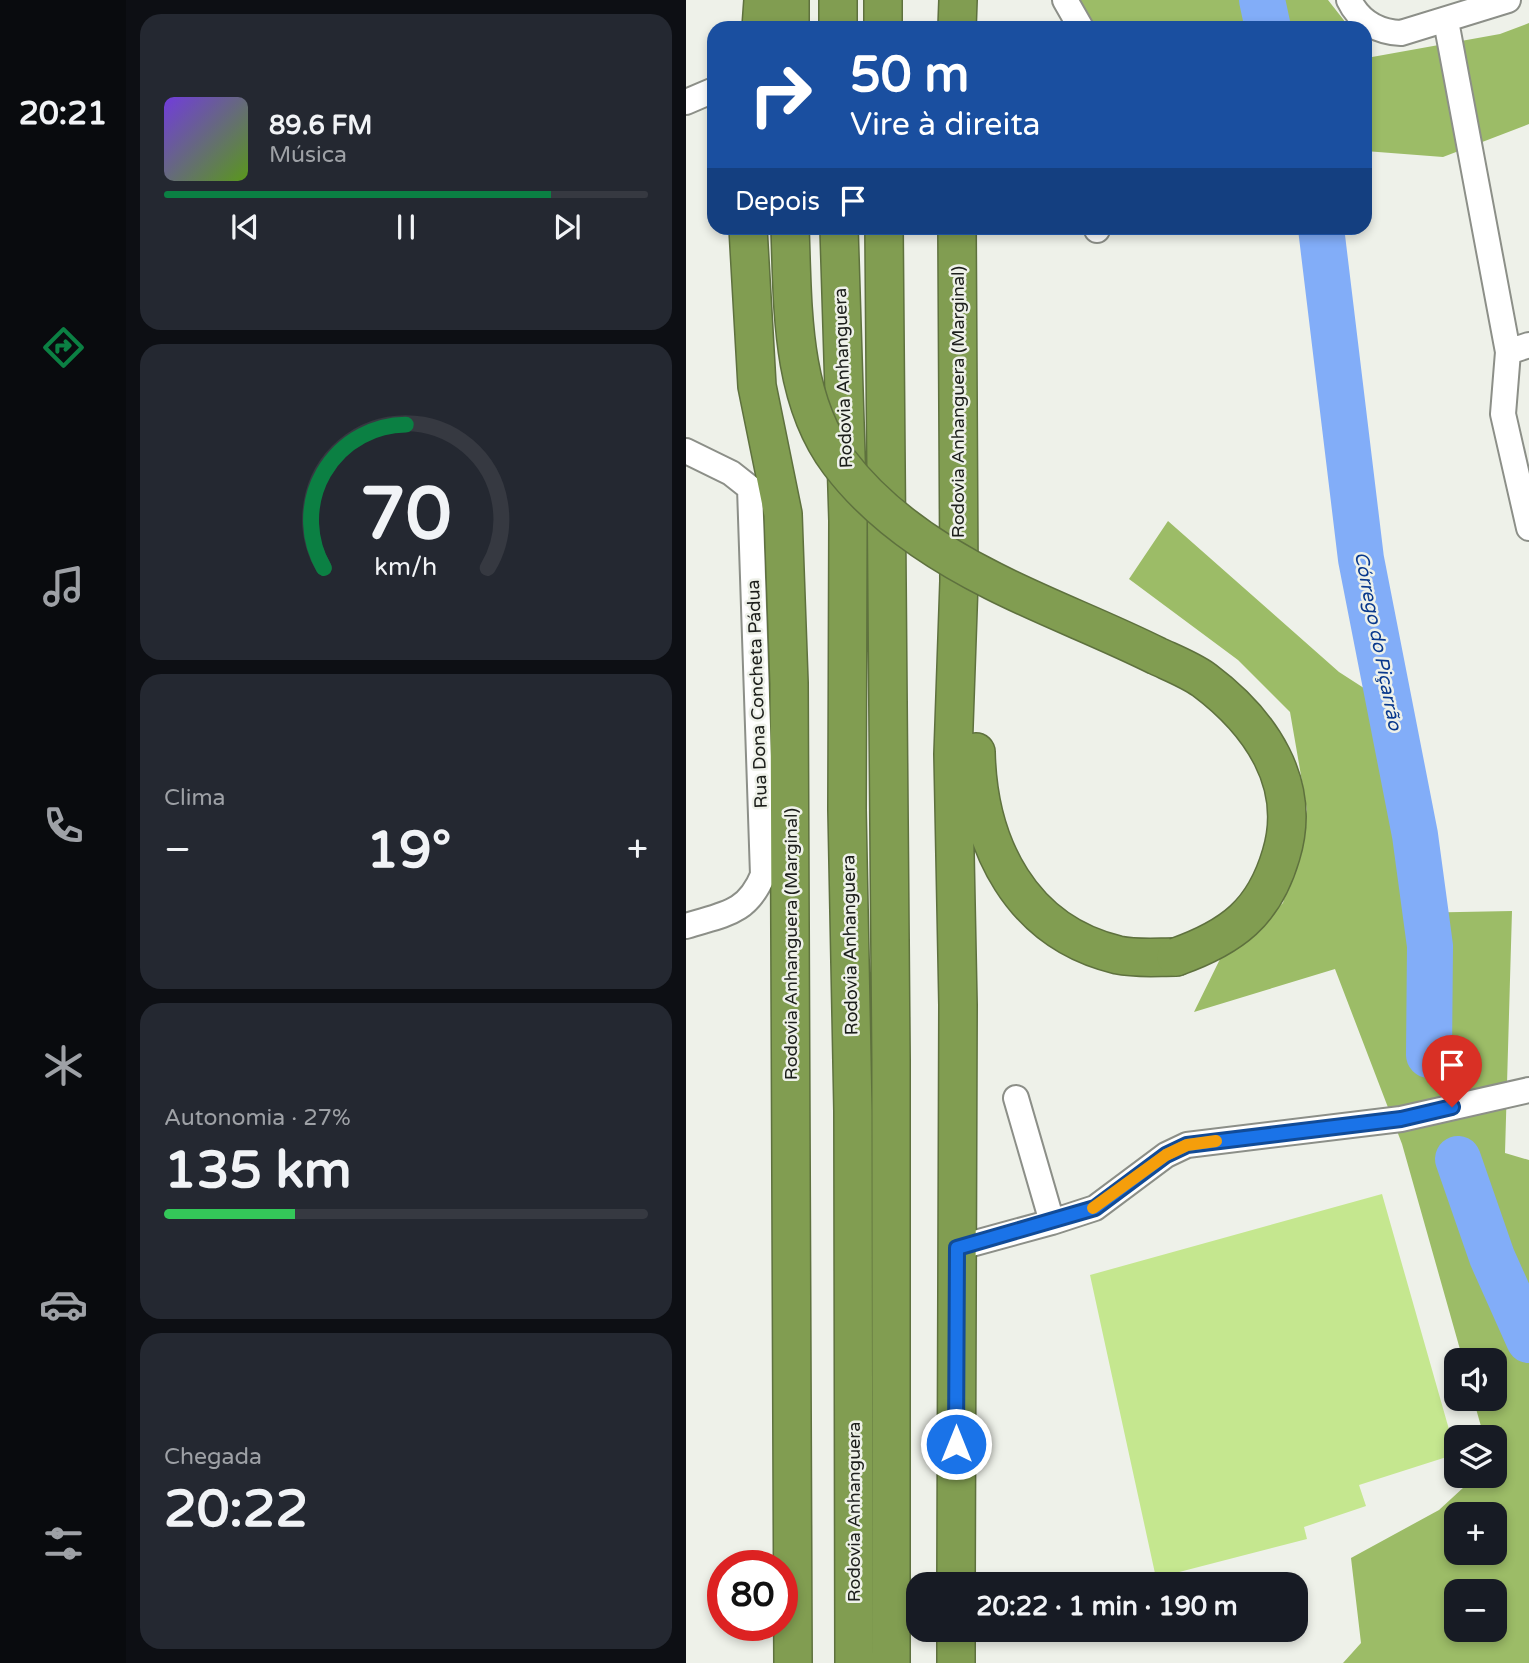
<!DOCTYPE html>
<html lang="pt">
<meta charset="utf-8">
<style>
body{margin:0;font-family:"Varela Round",sans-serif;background:#242831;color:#f1f3f6;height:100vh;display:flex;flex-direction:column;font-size:26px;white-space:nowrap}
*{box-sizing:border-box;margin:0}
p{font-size:23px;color:#9ea1a6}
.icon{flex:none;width:38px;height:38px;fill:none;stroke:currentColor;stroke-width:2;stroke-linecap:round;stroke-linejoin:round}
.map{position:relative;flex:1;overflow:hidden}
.details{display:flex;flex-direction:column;gap:14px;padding:14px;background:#0d0f14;width:560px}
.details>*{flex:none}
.banner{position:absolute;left:21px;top:21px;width:665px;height:214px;border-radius:21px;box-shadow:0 4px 10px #0003;background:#1a4fa0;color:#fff;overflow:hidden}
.buttons{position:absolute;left:758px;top:1348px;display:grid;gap:14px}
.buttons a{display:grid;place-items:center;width:63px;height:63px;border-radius:14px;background:#171b24;box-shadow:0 4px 10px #0003;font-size:35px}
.speed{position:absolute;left:21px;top:1550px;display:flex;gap:14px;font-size:35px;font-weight:700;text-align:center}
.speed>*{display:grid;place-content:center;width:91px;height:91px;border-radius:50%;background:#171b24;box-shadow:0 4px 10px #0003;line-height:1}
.speed .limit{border:10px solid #d22;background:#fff;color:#111}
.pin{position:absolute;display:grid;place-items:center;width:60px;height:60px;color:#fff;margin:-72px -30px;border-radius:50% 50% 50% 0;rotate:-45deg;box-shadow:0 0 7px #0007}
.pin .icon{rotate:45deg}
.me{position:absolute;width:77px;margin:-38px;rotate:0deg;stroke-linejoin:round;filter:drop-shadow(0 0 5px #0008)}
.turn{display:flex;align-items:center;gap:24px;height:147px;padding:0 28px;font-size:32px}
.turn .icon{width:91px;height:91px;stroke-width:2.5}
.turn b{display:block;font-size:49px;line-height:60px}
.then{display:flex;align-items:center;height:66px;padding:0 28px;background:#0003;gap:14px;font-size:26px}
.big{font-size:52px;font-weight:800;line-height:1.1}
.details .card{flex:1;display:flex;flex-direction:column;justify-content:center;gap:10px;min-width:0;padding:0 24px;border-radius:21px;background:#242831}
.details .dial{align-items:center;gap:0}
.dial svg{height:182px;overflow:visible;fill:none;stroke:#363941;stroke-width:7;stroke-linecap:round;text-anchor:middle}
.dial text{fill:#f1f3f6;stroke:none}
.song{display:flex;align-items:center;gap:21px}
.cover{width:84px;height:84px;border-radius:10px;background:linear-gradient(135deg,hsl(260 70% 55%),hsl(90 70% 35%))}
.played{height:7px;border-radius:4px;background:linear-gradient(90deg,#0b8043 80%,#363941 80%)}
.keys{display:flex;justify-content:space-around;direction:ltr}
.heat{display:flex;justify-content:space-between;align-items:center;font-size:38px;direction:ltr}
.charge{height:10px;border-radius:5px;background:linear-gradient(90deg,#34c759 27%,#363941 0)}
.trip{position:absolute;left:220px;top:1572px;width:402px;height:70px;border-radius:21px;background:#171b24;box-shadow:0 4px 10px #0003;font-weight:800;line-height:70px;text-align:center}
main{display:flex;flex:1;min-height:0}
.tab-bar{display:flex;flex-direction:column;width:126px;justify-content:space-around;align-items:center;background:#090b0e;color:#9ea1a6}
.tab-bar .icon{width:49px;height:49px}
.tab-bar .current{color:#0b8043}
.tab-bar b{font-size:32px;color:#f1f3f6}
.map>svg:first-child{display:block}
</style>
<main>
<nav class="tab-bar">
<b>20:21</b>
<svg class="icon current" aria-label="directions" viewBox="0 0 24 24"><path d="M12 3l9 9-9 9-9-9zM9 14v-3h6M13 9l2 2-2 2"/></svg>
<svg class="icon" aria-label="music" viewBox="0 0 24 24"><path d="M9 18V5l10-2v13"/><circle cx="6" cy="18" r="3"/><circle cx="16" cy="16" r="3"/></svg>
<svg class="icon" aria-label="phone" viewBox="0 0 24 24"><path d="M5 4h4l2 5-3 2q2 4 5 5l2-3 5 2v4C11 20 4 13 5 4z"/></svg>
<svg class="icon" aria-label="climate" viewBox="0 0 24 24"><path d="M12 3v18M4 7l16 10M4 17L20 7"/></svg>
<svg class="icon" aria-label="car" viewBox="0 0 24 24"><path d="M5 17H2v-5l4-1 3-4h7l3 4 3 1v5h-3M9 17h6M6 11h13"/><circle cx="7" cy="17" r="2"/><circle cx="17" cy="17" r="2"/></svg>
<svg class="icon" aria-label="filters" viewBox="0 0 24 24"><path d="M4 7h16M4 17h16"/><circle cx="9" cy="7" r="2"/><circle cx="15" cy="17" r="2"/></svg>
</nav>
<section class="details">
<div class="card">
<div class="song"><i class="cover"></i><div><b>89.6 FM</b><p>Música</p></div></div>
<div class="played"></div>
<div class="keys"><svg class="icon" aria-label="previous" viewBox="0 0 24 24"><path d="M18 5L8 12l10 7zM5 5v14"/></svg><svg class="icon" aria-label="pause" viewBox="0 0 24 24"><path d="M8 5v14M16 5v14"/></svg><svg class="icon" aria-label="next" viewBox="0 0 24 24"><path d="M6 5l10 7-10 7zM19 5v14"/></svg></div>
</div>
<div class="card dial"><svg viewBox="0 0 100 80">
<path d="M14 69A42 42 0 1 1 86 69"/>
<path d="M14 69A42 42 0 0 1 50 6" stroke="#0b8043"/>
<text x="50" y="56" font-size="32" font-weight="700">70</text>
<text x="50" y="72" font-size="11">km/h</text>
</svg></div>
<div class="card"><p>Clima</p>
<div class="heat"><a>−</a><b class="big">19°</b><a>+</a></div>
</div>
<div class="card"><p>Autonomia · 27%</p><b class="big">135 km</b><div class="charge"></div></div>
<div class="card"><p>Chegada</p><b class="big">20:22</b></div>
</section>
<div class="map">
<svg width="843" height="1663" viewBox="0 0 843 1663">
<rect width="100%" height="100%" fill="#eef1e9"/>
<path fill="#9cbc67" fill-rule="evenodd" d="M394,0H642L664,28H401Z
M843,23V124L757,157L679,151V48L686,57L814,34Z
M482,521L653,672L684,692L722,913L826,911L819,1153L843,1160V1663H657L675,1643L665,1558L753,1510L791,1475H808V1437H798L787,1398H808V1360H777L716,1144L649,969L508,1012L535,957L597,903L621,810L604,712L552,660L443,579ZM770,1514H808V1552H770ZM770,1591H808V1629H770Z"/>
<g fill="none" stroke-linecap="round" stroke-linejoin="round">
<path stroke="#82adf8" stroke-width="46" d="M576,0L582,28
M635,228L675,559L729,835L744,946L743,1055
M772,1159L806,1257L843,1340"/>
</g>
<path fill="#c5e78f" d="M696,1194L770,1454L673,1485L680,1506L618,1527L621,1539L470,1578L404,1275Z"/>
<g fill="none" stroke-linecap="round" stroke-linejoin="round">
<g stroke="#8c8f88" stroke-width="28">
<path id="minor" d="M379,0L395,28
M663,0C673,21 692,32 715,33L822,0
M760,21L822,352L817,414L843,528
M0,102L28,90
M411,230V228
M822,352L843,345
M0,451L45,473L64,488L77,875C61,914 38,914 0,926
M330,1098L366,1222L409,1208L480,1155L501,1145L715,1119L843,1090
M271,1248L366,1222"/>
</g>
<g stroke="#5e713e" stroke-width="40">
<path id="highway" d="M152,0V28
M197,0V28
M75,28L77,0
M104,28V0
M271,28L272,0
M62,228L71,386L97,514L103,683L107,1663
M153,228L162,521L161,810L167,1111L168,1663
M198,228L205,1060V1663
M290,752C292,845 335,932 432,955C451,959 471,957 490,957
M270,1584L272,1005L267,754L273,581L271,228
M270,1663V1629"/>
</g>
<use href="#minor" stroke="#fff" stroke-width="24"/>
<use href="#highway" stroke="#819d51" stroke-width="37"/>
<g stroke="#5e713e" stroke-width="40" stroke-linecap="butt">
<path id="highway-bridge" d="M104,228C107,305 104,397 153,462C192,514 249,552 307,581C360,608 417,629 471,656C486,663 504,670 518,680C574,722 617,783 595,855C578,913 546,937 490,957"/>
</g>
<use href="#highway-bridge" stroke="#819d51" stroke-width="37"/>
</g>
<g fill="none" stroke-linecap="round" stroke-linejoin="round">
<g stroke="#114b97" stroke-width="18">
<path id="route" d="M270,1444L271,1248L409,1208L480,1155L501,1145L715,1119L766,1107"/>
</g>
<use href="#route" stroke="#1a73e8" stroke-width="12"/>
<path stroke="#f59e0b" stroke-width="12" d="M407,1208L480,1155L501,1145L530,1141"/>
</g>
<g text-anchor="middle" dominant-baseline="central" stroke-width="5" stroke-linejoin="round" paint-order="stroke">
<g font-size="18" fill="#1c1e1b" stroke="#eef1e9">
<text transform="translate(157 378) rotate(-92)">Rodovia Anhanguera</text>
<text transform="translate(272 402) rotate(-90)">Rodovia Anhanguera (Marginal)</text>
<text transform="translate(71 694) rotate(-92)">Rua Dona Concheta Pádua</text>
<text transform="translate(105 944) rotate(-90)">Rodovia Anhanguera (Marginal)</text>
<text transform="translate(164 945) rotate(-91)">Rodovia Anhanguera</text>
<text transform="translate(168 1512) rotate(-90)">Rodovia Anhanguera</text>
</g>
<g font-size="19" font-style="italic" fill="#08388c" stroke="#eef1e9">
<text transform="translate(692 641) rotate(79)">Córrego do Piçarrão</text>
</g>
</g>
</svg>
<div class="buttons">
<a><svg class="icon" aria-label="sound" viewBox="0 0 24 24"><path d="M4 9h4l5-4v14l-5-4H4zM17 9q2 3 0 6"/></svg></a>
<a><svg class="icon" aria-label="layers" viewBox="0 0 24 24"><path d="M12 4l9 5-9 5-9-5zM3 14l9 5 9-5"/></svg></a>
<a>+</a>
<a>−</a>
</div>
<div class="speed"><div class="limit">80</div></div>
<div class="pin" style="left:766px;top:1107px;background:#d93025"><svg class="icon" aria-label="arrive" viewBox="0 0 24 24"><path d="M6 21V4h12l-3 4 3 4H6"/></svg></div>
<svg class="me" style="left:270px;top:1444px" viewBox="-20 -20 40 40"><circle r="17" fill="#1a73e8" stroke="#fff" stroke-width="3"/><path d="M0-11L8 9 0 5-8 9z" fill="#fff"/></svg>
<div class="trip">20:22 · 1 min · 190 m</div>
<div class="banner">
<div class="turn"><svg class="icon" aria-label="right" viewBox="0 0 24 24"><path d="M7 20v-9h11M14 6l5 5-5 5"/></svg><div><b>50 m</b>Vire à direita</div></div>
<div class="then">Depois<svg class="icon" aria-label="arrive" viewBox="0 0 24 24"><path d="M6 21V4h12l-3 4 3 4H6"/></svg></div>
</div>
</div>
</main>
